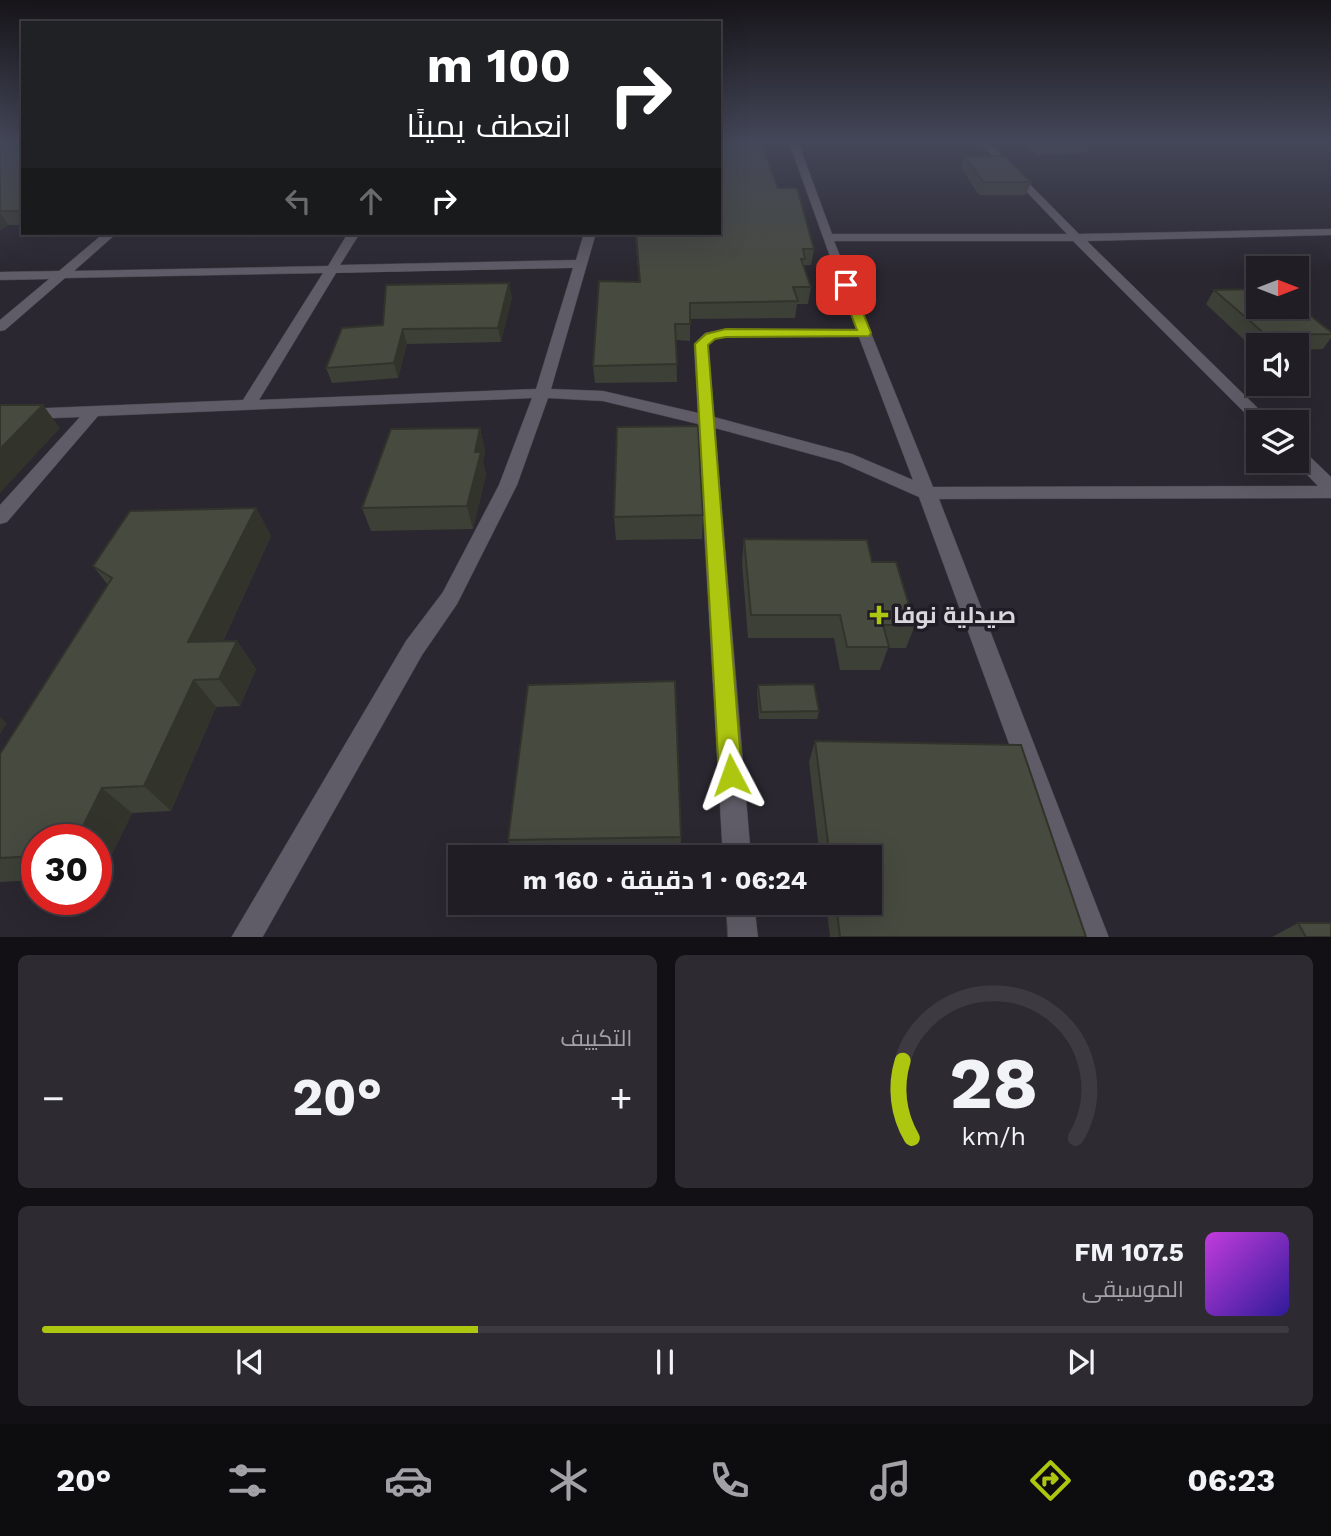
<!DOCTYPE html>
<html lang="ar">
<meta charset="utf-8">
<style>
body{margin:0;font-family:"Work Sans",Cairo,sans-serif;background:#2d2a31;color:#f1f3f6;direction:rtl;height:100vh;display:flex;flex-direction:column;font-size:26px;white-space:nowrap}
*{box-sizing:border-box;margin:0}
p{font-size:23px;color:#a2a2a6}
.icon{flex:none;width:38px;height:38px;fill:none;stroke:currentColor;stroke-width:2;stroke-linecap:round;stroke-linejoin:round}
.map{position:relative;height:937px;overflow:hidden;direction:ltr}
.drawer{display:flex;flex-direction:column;gap:18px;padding:18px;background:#121014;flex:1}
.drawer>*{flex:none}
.guide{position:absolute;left:21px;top:21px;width:700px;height:214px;border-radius:0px;box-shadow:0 7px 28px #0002,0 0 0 2px #3d3b41;direction:rtl;background:#202124;color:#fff;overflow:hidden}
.needle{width:46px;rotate:90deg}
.buttons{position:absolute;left:1246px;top:256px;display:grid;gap:14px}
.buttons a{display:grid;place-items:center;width:63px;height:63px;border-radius:0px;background:#201d24;box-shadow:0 7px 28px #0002,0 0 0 2px #3d3b41;font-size:35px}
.speed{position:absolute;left:21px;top:824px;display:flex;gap:14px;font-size:35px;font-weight:700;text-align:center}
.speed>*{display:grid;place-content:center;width:91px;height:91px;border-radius:50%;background:#201d24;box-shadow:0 7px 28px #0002,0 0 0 2px #3d3b41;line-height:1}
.speed .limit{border:10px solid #d22;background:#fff;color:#111}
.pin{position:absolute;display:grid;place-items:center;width:60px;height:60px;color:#fff;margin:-30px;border-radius:14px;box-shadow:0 4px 10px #0006}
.me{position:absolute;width:77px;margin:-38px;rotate:356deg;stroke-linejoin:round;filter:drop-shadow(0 0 5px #0008)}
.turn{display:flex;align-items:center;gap:24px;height:147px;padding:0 35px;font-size:32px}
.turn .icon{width:91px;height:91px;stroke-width:2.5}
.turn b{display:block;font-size:49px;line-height:60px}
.lanes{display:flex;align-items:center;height:66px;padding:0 35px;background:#0003;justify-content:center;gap:35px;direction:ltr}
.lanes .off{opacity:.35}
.big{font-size:52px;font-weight:700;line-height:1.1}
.drawer .tile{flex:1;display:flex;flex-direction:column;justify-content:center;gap:10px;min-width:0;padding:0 24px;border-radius:10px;background:#2d2a31}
.drawer .dial{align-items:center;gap:0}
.dial svg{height:182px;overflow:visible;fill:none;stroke:#3d3b41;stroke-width:7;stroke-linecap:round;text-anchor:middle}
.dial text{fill:#f1f3f6;stroke:none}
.song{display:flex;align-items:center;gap:21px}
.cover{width:84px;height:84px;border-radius:10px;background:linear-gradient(135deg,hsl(290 70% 55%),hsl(250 70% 35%))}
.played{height:7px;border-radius:4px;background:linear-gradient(90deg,#adc610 35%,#3d3b41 35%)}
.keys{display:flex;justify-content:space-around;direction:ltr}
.heat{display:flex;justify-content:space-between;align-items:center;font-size:38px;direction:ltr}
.drawer .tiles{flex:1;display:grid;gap:18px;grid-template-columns:1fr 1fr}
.tile:last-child{grid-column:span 2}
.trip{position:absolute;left:448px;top:845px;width:434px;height:70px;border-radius:0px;background:#201d24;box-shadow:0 7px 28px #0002,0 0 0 2px #3d3b41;font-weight:700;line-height:70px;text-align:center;direction:rtl}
.tab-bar{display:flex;height:112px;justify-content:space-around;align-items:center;background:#0d0c0e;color:#a2a2a6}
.tab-bar .icon{width:49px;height:49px}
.tab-bar .on{color:#adc610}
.tab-bar b{font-size:32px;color:#f1f3f6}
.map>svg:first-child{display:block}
</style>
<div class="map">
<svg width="1331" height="938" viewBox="0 0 1331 938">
<rect width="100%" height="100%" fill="#2a2730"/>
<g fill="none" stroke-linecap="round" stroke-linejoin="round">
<g stroke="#46434b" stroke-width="1">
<path id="minor" d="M789,142H798L832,234H1067L979,142H988L1079,234L1331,229V235L1087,241L1272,422H1258V426L1073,241H834L933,487L1318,486L1293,460H1297V448L1303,450L1331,477V498L939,499L1109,938H1080L919,497L840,462L715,428L751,858H723L698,424L603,401L548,398L517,485L457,604L422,655L262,938H231L406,641L443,592L499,485L532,398L98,416L7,522L0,524V505L80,417L0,420V410L243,400L323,273L65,278L5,330L0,331V320L49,279L0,280V272L59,271L104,233H117L74,271L328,266L348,233H360L340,265L576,260L584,233H596L551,389L603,391L698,413L694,344L705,333L726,329H856ZM573,268L536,389L259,400L336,273ZM726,337H859L913,480L852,454L714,417L708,345L715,339Z
M726,903H754L758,938H728Z"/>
</g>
<use href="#minor" fill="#605c67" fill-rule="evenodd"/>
</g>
<path fill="#3d4036" d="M0,142H23V225H8L0,230Z
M1021,142H1090L1086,153L1036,155Z
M964,156L1031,182L1026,195H979L961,168Z
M778,188L814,249L811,265H805L804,268L811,287L808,304H797L795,318L690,319V341L676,340L677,382L595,383L593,366L639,282L635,233H719Z
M1214,290L1331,332V338L1323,349L1297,350V345H1258V351H1256L1206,304Z
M512,297L501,342L407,344L398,378L332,383L326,368L383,325Z
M480,428L485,451L483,462L486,475L473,529L371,531L362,508Z
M256,508L271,536L223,641H237L256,669L240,706L216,707L171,811L132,813L101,877L96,878V840H37V880L0,882V754L108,585L93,566Z
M703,515L702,539L616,540L614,517Z
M744,539L872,562L915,625L906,648H888L880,670H840L834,638H748L742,563Z
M758,685L819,711L817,719H759L757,692Z
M815,741L1086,937H830L826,903H870V858H820L809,762Z
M681,837L680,856L592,858H514L508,840Z
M1298,923L1331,937H1272Z"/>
<path fill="#32342c" d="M0,142H18L0,151Z
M0,212L8,225L0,230Z
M509,283L512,297L501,342L498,328Z
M403,329L407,344L398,378L394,363Z
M43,405L60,428L0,493V449Z
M480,428L485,451L483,462L486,475L473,529L467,506L475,452Z
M256,508L271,536L209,670L188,642Z
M237,641L256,669L240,706L219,679Z
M194,680L216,707L171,811L144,786Z
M0,717L7,723L0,734Z
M102,788L132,813L101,877L96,874V840H76Z"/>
<path fill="#474a3f" stroke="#32342c" stroke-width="2" d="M12,142H23V211H0V147Z
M719,142H761L778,188H797L814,249H803L805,259H801L811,287H793L798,301L690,303V324H675L677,364L593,366L599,281L640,282L636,233H719Z
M1038,142H1079L1040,143Z
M964,156H1005L1031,182H983Z
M509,283L498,328L403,329L394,363L326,368L342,328L383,325L386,285Z
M1258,289V306H1297V305L1331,332V334L1266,335L1214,290Z
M0,405H43L0,449Z
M698,426L703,515L614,517L617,427Z
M480,428L475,452H481L467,506L362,508L391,429Z
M256,508L188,642L237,641L219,679L194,680L144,786L102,788L76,840H37V856L0,858V754L112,578L93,566L130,511Z
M744,539L867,540L872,562H896L915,625H883L889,647H847L840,615H751Z
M675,681L681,837L508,840L528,685Z
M814,684L819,711L761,712L758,685Z
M815,741L1021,745L1086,937H840L836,903H870V858H830Z
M1298,923H1331V937H1306Z"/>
<linearGradient id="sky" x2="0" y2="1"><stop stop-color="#17151a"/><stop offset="0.52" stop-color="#444759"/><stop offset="1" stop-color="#444759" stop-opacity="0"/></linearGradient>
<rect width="1331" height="273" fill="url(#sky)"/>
<path fill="#adc610" stroke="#70810a" stroke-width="2" d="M846,281L852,285L871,333L869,336L726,337L715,339L708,345L742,775L739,783L731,787L723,783L719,775L695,344L706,334L726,329L857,330L840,285Z"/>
<path fill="#adc610" stroke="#211d26" stroke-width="2.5" d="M875.5 604.5h7v7h7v7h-7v7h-7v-7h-7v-7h7z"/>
<g text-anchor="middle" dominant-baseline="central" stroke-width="7" stroke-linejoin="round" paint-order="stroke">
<g font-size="23" font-weight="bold" fill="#d9d6dc" stroke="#211d26" text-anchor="start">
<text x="893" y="615">صيدلية نوفا</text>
</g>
</g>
</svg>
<div class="buttons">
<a><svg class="needle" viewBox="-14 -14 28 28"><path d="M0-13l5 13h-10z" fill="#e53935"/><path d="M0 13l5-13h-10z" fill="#a2a2a6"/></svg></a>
<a><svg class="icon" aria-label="sound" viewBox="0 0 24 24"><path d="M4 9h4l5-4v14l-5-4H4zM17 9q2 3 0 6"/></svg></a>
<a><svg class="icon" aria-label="layers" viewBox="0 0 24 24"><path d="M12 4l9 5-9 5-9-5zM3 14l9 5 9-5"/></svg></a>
</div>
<div class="speed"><div class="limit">30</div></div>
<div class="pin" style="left:846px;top:285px;background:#d93025"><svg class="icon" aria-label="arrive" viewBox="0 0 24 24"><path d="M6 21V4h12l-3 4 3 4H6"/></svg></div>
<svg class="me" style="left:731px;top:775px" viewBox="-20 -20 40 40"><path d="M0-17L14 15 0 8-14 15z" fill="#adc610" stroke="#fff" stroke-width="4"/></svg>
<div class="trip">06:24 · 1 دقيقة · 160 m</div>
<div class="guide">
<div class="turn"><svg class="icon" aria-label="right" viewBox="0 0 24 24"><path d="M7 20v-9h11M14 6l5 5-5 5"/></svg><div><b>100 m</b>انعطف يمينًا</div></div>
<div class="lanes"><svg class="icon off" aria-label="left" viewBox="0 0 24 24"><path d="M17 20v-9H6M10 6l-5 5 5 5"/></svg><svg class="icon off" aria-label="ahead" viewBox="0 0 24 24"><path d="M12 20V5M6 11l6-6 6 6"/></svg><svg class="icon" aria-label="right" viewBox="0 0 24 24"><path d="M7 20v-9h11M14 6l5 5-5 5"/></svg></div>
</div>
</div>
<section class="drawer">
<div class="tiles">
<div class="tile dial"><svg viewBox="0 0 100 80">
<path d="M14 69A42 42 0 1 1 86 69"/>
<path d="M14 69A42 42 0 0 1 10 35" stroke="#adc610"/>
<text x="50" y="56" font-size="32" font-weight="700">28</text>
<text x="50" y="72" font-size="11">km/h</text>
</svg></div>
<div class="tile"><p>التكييف</p>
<div class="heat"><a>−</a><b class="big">20°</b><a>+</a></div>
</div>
<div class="tile">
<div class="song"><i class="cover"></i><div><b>107.5 FM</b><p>الموسيقى</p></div></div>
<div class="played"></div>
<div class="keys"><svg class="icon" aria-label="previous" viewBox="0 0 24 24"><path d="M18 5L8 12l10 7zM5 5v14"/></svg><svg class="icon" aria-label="pause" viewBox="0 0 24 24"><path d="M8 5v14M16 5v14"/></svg><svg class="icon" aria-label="next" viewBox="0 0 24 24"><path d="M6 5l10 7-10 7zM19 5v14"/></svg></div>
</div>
</div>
</section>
<nav class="tab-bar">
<b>06:23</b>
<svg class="icon on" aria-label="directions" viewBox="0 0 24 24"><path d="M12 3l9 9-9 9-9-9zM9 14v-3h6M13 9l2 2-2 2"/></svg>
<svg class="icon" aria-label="music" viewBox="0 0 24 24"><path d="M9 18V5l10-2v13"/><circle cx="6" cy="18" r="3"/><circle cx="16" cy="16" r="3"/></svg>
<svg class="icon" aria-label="phone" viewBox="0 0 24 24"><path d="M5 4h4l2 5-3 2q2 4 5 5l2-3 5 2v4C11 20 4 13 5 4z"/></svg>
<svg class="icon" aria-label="climate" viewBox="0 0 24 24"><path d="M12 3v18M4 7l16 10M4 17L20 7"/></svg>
<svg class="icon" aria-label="car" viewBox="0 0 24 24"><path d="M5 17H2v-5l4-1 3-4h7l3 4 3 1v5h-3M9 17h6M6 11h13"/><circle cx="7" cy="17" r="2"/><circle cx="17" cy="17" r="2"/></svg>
<svg class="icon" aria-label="filters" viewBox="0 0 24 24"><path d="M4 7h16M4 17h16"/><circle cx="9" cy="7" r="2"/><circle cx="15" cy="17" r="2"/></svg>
<b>20°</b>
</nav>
